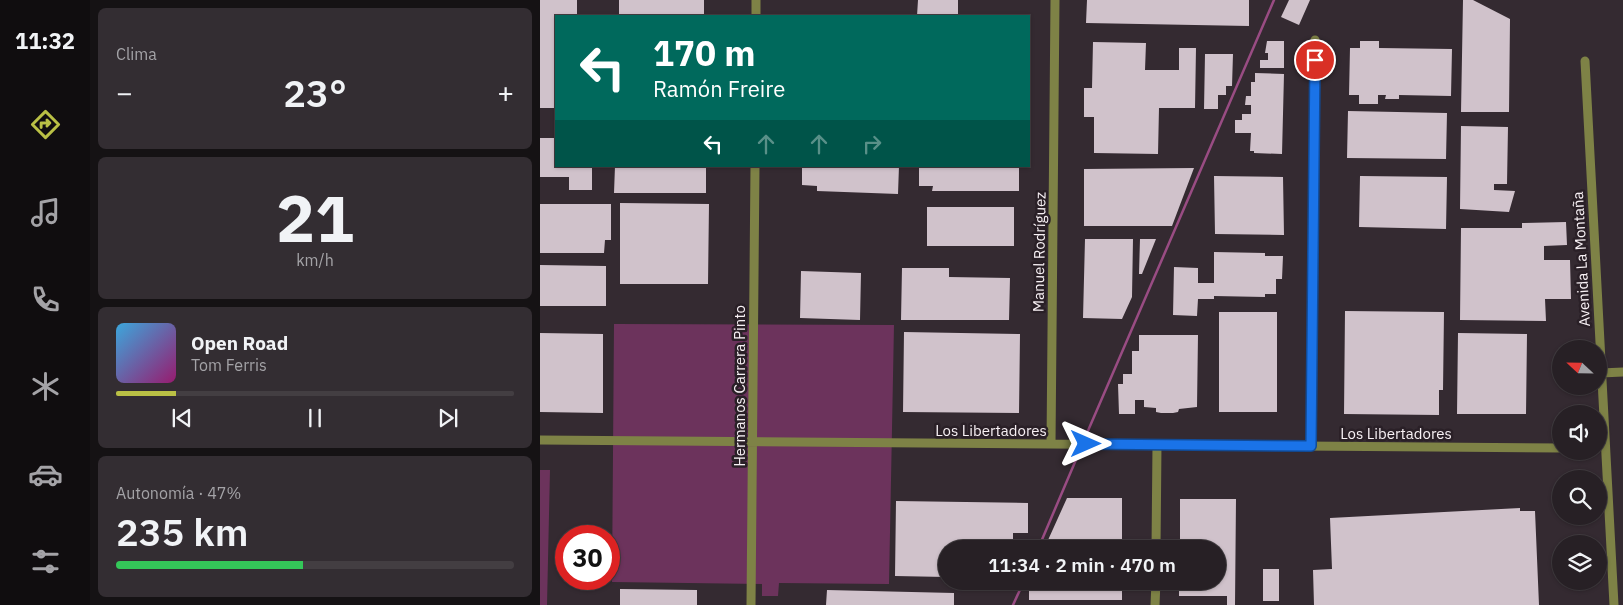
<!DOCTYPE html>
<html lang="es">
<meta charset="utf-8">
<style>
body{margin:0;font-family:"IBM Plex Sans",sans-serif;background:#332d32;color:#f1f3f6;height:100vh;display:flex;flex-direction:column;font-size:19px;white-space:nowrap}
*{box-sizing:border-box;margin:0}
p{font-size:16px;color:#a4a3a7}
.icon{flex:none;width:28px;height:28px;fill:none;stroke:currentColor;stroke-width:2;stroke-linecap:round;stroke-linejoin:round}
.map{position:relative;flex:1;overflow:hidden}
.side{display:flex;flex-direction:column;gap:8px;padding:8px;background:#151214;width:450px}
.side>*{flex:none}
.guide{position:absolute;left:15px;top:15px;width:475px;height:152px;border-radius:0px;box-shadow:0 1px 4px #0004,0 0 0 1px #433e42;background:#00695c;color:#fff;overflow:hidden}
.needle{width:32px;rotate:292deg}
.tools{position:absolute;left:1012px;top:340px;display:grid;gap:10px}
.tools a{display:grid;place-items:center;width:55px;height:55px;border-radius:50%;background:#272025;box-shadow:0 1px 4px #0004,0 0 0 1px #433e42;font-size:25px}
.speed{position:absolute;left:15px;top:525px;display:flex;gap:10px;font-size:25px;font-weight:700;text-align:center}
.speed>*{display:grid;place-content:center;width:65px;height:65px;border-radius:50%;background:#272025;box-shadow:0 1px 4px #0004,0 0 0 1px #433e42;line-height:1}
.speed .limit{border:8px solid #d22;background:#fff;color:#111}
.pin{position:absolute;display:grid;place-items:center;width:42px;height:42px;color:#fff;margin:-21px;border:2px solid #fff;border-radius:50%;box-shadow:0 1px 5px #0007}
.me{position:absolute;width:55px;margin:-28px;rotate:90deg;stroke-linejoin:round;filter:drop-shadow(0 0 4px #0008)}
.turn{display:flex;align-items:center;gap:18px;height:105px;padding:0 15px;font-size:22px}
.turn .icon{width:65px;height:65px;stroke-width:2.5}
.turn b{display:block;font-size:35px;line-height:42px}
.lanes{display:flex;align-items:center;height:48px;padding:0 15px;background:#0003;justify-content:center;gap:25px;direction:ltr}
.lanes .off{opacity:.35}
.big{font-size:38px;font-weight:600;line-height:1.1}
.side .card{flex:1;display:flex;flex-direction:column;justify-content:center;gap:8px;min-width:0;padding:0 18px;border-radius:8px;background:#332d32}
.side .dial{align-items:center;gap:0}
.dial b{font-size:65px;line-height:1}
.song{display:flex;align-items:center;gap:15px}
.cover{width:60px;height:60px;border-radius:8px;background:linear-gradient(135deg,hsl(200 70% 55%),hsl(320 70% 35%))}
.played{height:5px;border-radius:2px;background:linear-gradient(90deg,#bac045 15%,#433e42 15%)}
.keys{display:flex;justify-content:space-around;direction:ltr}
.heat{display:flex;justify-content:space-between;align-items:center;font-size:28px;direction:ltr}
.charge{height:8px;border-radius:4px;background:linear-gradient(90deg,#34c759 47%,#433e42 0)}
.trip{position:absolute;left:398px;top:540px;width:288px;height:50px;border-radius:25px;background:#272025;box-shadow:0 1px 4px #0004,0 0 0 1px #433e42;font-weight:600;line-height:50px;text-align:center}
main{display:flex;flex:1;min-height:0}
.menu{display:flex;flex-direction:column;width:90px;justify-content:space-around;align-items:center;background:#100d0f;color:#a4a3a7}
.menu .icon{width:35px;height:35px}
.menu .current{color:#bac045}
.menu b{font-size:22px;color:#f1f3f6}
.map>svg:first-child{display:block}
</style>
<main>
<nav class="menu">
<b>11:32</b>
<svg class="icon current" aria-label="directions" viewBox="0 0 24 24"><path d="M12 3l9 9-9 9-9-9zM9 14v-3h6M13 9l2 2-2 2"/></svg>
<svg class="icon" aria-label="music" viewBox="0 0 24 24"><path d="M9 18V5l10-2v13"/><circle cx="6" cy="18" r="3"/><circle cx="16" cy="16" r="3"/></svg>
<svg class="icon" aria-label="phone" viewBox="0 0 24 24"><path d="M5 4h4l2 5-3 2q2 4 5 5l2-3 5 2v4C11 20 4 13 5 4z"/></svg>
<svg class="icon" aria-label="climate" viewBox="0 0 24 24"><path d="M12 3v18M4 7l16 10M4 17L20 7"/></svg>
<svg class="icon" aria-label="car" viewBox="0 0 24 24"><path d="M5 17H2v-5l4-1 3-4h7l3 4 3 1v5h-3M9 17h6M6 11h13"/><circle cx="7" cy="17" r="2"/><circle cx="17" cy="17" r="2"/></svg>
<svg class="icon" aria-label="filters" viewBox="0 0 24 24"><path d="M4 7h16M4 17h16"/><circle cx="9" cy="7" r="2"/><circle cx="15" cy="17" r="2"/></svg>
</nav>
<section class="side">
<div class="card"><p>Clima</p>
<div class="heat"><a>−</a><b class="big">23°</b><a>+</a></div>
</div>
<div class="card dial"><b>21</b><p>km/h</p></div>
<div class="card">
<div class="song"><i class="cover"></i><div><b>Open Road</b><p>Tom Ferris</p></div></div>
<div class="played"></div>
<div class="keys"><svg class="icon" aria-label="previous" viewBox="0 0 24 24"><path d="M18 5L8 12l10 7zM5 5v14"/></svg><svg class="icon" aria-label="pause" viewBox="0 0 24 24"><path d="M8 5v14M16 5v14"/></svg><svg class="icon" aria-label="next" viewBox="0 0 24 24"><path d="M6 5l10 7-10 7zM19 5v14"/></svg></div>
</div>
<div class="card"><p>Autonomía · 47%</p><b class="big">235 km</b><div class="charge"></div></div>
</section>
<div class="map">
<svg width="1083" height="605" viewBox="0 0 1083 605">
<rect width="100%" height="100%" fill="#342a31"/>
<path fill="#6c335c" d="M74,324L354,325L349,584L239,583L238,596H222V584L72,582Z
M0,470H10L7,605H0Z"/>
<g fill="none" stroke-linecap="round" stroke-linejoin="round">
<path stroke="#994c83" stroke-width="2.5" d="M544,440L734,0
M498,549L538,455
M473,605L484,581"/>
</g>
<path fill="#d0c2cb" d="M0,0H37V16H16V108H0Z
M79,0H164V16H79Z
M378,0H418V16H377Z
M547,0H709V26L546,23Z
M749,0H770L759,25L741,17Z
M923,0H933L970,19L969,112H921Z
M727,41H744V68H720V60H728V53H725Z
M820,41H839V48L912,49L911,96L859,95V99H845L846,95H838V104H819V95H809L810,48H820Z
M553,42L606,43L605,70H639V48H656L655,108H619L618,154L554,153V117H544V88H552Z
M665,54H693L692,86H686V95H678V109H664Z
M715,73L744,74L742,154L714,153V151H710L711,133H695V120H702V114H711V105H705L706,96H711V82H715Z
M808,111L907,113L906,159L807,158Z
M921,126L968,127L967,184H954V190L975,191L969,212L920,209Z
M0,138H16V166H52V190H29V177H0Z
M75,166H166V193H74Z
M262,166H359L358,194L277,191V186L262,185Z
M379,166H479V191H392L393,186H379Z
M654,168L632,226H544V169Z
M674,176L743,177L744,235L675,234Z
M820,176L907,177L906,229L819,227Z
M80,203L169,204L168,284H80Z
M0,204H71V240H65L64,253H0Z
M387,207H474V246H387Z
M1026,222L1027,245L1004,246V260H1030L1031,299H1005L1006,321L920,320L921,228H982V223Z
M545,239H593L592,297L582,319L543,318Z
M600,239H616L602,274H599Z
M674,252L725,253V256H743L742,279H736V294H725V297L674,296V299H658L657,316L633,315L634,267L658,268V283H674Z
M0,265L66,266V306H0Z
M362,268H409V277L470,278L469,320H361Z
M261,271L321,273L320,320L260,318Z
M805,311L904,312L903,390H899V415L804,414Z
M679,312H737V412H679Z
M364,332L480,334L479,413L363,412Z
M0,333L63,334V413L0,412Z
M918,333L987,334L986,414H917Z
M599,335H658L657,407L639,409L638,412L633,413H621L616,412V408L604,407V400H595V414H579L578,384H583V374H592V351H599Z
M527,498H582V549H504Z
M640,499H696L695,605H687V596H639V581H676V549H640Z
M356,501L488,503V533H473V549H406V577L355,576Z
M980,508V511H995L999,605H774L773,570L792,569L790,518Z
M723,569H739V601H723Z
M489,581H582V600H489Z
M80,589L157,590V605H80Z
M287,590L414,593V605H286Z"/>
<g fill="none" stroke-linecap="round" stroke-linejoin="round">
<path stroke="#7e8246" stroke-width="9" d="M216,16V0
M1045,61L1074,605
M1061,373L1083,372
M0,440L1021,448
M511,444L515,0
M771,446L775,40
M616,549L617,445
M211,605L215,166
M615,605L616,581"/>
</g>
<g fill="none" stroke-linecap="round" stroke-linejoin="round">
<g stroke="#114b97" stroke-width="12">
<path id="route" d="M546,444L771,446L775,60"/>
</g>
<use href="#route" stroke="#1a73e8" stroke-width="9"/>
</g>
<g text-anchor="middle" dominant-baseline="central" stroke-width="5" stroke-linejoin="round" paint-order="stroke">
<g font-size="15" fill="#f8f1f5" stroke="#2a2027">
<text transform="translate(499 252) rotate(-89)">Manuel Rodríguez</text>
<text transform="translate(1041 259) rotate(-93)">Avenida La Montaña</text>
<text transform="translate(199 386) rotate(-90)">Hermanos Carrera Pinto</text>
<text x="451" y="430">Los Libertadores</text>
<text x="856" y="433">Los Libertadores</text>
</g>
</g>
</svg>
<div class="tools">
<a><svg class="needle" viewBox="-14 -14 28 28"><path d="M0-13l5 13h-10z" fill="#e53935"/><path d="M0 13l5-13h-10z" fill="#a4a3a7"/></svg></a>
<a><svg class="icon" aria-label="sound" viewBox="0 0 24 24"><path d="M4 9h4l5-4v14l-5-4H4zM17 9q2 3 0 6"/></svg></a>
<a><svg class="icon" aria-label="search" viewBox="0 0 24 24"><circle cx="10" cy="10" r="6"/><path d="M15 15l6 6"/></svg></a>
<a><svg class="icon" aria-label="layers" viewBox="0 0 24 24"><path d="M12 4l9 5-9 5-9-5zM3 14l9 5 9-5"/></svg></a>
</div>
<div class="speed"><div class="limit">30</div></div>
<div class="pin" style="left:775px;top:60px;background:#d93025"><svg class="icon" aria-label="arrive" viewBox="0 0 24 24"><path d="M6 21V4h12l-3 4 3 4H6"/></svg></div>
<svg class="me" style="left:546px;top:444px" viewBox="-20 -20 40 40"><path d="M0-17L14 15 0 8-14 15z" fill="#1a73e8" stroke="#fff" stroke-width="4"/></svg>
<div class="trip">11:34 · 2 min · 470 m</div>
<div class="guide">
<div class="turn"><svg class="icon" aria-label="left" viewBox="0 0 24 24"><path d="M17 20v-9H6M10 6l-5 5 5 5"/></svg><div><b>170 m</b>Ramón Freire</div></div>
<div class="lanes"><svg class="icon" aria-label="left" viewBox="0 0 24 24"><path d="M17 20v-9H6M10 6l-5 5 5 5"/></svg><svg class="icon off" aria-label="ahead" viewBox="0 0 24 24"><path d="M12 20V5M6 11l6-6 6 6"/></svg><svg class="icon off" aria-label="ahead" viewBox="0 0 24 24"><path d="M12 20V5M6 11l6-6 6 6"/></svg><svg class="icon off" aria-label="right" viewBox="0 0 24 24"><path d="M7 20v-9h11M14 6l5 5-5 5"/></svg></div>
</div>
</div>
</main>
